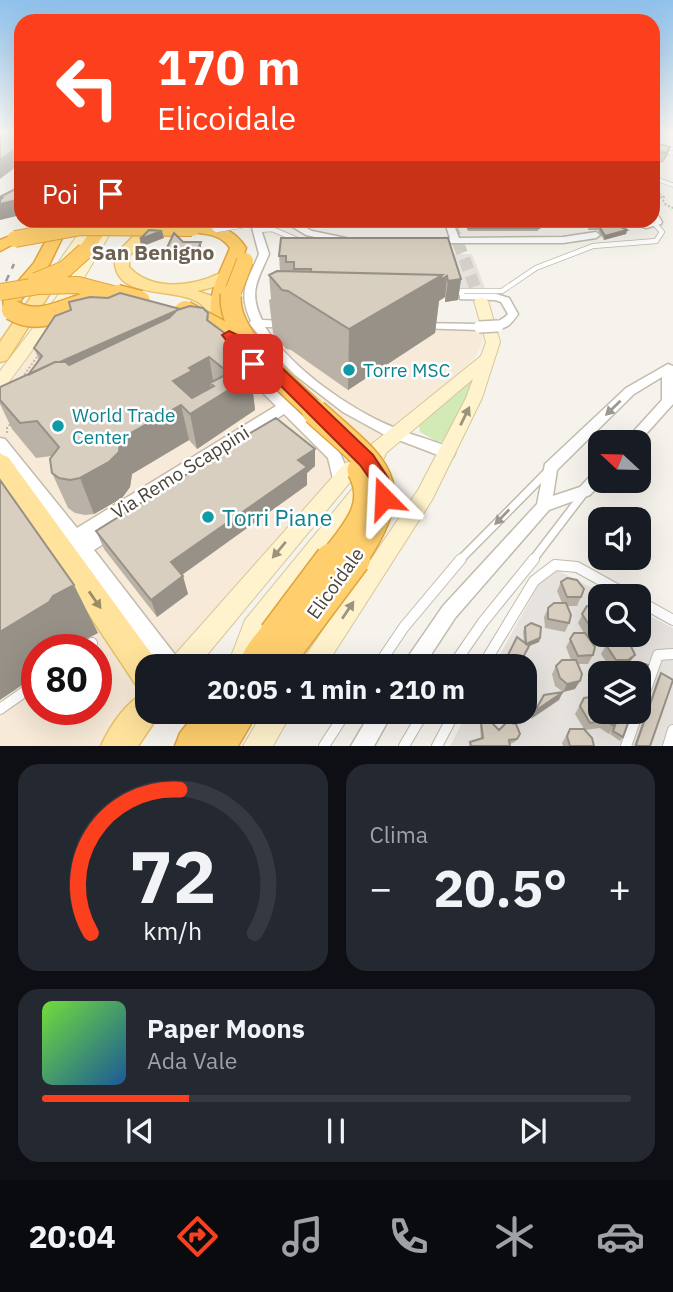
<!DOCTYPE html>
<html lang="it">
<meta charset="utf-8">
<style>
body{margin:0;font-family:"IBM Plex Sans",sans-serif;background:#242831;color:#f1f3f6;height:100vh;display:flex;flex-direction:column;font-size:26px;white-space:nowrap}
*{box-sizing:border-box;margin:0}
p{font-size:23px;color:#9ea1a6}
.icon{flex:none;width:38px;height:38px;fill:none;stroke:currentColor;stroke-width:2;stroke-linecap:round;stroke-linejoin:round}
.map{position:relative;height:746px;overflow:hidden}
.details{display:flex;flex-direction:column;gap:18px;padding:18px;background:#0d0f14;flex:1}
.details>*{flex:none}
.top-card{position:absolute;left:14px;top:14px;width:646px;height:214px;border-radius:21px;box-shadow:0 7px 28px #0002;background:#fc3f1d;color:#fff;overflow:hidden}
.needle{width:46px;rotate:292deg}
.buttons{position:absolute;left:588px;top:430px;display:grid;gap:14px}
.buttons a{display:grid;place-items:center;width:63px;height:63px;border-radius:14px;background:#171b24;box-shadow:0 7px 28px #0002;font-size:35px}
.speed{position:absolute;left:21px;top:634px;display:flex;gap:14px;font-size:35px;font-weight:700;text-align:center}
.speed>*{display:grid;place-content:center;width:91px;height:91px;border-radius:50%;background:#171b24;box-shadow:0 7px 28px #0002;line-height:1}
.speed .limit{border:10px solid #d22;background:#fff;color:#111}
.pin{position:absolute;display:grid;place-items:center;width:60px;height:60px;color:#fff;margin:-30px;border-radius:14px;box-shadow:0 4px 10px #0006}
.me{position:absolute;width:77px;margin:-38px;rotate:339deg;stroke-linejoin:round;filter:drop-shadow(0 0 5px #0008)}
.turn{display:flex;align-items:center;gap:24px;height:147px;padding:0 28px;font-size:32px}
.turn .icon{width:91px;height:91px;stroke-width:2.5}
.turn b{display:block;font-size:49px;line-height:60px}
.then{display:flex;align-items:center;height:66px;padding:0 28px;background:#0003;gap:14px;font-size:26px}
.big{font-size:52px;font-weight:700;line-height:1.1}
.details .widget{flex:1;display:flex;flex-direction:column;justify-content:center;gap:10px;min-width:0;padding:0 24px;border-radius:21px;background:#242831}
.details .dial{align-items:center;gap:0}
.dial svg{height:182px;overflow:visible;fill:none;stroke:#363941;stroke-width:7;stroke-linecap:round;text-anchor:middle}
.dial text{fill:#f1f3f6;stroke:none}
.song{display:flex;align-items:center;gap:21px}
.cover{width:84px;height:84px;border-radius:10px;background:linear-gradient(135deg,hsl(100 70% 55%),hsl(210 70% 35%))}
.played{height:7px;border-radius:4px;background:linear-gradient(90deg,#fc3f1d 25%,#363941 25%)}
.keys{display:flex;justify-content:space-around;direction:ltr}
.heat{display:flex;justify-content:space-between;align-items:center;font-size:38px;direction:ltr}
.details .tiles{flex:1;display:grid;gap:18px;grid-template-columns:1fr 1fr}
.widget:last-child{grid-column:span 2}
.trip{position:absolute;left:135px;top:654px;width:402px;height:70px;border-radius:21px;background:#171b24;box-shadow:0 7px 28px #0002;font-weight:700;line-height:70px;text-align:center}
.tab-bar{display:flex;height:112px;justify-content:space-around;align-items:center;background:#090b0e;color:#9ea1a6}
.tab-bar .icon{width:49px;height:49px}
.tab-bar .current{color:#fc3f1d}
.tab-bar b{font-size:32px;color:#f1f3f6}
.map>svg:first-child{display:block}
</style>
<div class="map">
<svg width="673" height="746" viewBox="0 0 673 746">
<rect width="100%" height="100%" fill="#f6f3ec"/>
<path fill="#f7ead8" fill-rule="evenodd" d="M68,300L189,326L481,329L483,341L474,359L324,490L170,667H147V693L101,746H0V398ZM37,649H96V709H37Z"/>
<path fill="#e6e2dd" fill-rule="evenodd" d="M549,566L610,597H600V635H639V611L673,628V746H450L468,712H525V667H493ZM600,674H639V712H600Z"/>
<path fill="#d2eab5" d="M473,376L476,378L446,442L436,441L420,432L419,424Z"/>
<path fill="#e5e3e0" d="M444,254H472L485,288L454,289Z"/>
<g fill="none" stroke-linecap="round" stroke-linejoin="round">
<path stroke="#d4d0c8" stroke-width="12" stroke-dasharray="12 6" stroke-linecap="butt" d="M451,225L479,297"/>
<path stroke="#d4d0c8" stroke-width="15" stroke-dasharray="15 8" stroke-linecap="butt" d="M479,295L481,301"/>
<g stroke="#c2bbae" stroke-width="5">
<path id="lane-far3" d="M653,137L659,131
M653,150L673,153
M653,178L673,185"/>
</g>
<g stroke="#c2bbae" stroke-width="6">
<path id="lane-far2" d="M429,224H449
M258,230L272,229L300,241
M464,297L459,291H502L536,268L593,246L656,241L662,232L655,224"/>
</g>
<g stroke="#c2bbae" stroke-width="10">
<path id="lane-far1" d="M459,561L549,470
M532,561L584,493"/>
</g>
<g stroke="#c2bbae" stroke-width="12">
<path id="lane" d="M639,601L673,620
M83,649L92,643
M377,667L404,627L461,559
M452,667L483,622L534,559
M482,667L534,581L555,565L577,567L631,597
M0,709L37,683
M639,709L658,655L673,654
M324,746L346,712
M404,746L424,712
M437,746L455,712
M626,746L638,712
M668,746L673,730"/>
</g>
<g stroke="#c2bbae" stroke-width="3">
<path id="street" d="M653,211L656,212L662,222L661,224L646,228L621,220L646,222L653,221Z
M250,220H258L269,254C258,280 248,291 262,320L289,321L295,324L289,327H265C292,369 349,409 395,428C411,435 429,439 446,446L453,449L455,453L453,457L448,458L443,457L383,434L343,412L295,375L274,354L249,323L251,321C237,291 248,281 259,254Z
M281,220H292L312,231L346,238L348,240L343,243L306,235Z
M444,220H452L459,238L563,237L596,232L600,235L596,238L563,243H432V239L450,238Z
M464,294H496L509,298L518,314C512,323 506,331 494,328L492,326C496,321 503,320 508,314L501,302L495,300L460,299V295Z
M419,323L479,324L485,327L479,330L415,328L413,326Z
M237,356L241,357L338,450C344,460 349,473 344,483L339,485L334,483L328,458L284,414L112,523L119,524L121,529L119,534L94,550L179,660L182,667H160L81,558L72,557L70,552L72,547L65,545L63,540L65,537L0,453V438L5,439L77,528L276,406L233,363L231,360Z
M668,364L673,366V404L638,443H623L662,400V377L634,394L557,470L553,496L580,487L595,471L600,469V481H603L590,495L549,510L455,618L423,667H401L443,606L537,504L545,464L626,388Z
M371,712H393L374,746H351Z"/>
</g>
<g stroke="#d6c79b" stroke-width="2">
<path id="secondary" d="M88,220H99L63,273H55L53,270Z
M107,220H118L78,288L6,386L0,387V371L65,286Z
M481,297L488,301L500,342L482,398L432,500L325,667H298L418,490L466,398L473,379L386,453L368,497L263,634L251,667H227L245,620L353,488L361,469L197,667H169L172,658L345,463L352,461L359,463L361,468L372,444L481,356L486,342L474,301Z
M263,712H292L273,746H243Z"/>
</g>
<g stroke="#e6c16a" stroke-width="3">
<path id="primary" d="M149,220H163L129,256V267C151,291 191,287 218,274C228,270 232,262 243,265L246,268C233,283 215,287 197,291L212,296L230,318L227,322H215C211,316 206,309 201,304C176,285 110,303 115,255Z
M48,279L56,284L7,360L0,362V342L42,281Z
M0,454L8,457L158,663L159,667H147V689L136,685L0,481Z
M147,692V712H161L138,746H101C110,726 127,700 147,692Z"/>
</g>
<g stroke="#e0a43c" stroke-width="3">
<path id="highway" d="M98,220H113L91,254H79L77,251Z
M192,223C215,224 234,228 246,248L230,293V318L228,322H214C203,300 222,269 230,248C219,232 204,235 187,231L184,228L187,225Z
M55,231L63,236L49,265L21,300L19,314H5L3,299L34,263L50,233Z
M15,234L20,236L23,239L0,251V240Z
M275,620L300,635L305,646L294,667H237C244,649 257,627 275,620Z
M197,712H258L238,746H175L180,733Z"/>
</g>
<path stroke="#c4b79f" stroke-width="2" stroke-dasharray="2 2" stroke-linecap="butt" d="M653,189L664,197H661L666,205L673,208
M22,378L37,357
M7,433V427L11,424"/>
<use href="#lane-far3" stroke="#fff" stroke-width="3.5"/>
<use href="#lane-far2" stroke="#fff" stroke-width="4.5"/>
<use href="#lane-far1" stroke="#fff" stroke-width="7"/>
<use href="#lane" stroke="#fff" stroke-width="10"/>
<use href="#street" fill="#fff" fill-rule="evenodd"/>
<use href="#secondary" fill="#fff3cd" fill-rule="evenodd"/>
<use href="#primary" fill="#ffe39c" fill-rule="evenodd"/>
<use href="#highway" fill="#ffcf6e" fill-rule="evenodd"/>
<path stroke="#9a9a9a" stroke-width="2.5" stroke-dasharray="7 7" stroke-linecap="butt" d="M0,294L14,264"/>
<g stroke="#c2bbae" stroke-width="11" stroke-linecap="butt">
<path id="street-bridge-far1" d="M217,227L259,220"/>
</g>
<g stroke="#c2bbae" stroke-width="14" stroke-linecap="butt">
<path id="street-bridge" d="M479,327L498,326"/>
</g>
<g stroke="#e0a43c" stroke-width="18" stroke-linecap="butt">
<path id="highway-bridge-far3" d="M15,239L81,227L192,228
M36,281L65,269L85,251
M0,292L38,286L78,285L124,297
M231,297L245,261"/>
</g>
<g stroke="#e0a43c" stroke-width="23" stroke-linecap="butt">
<path id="highway-bridge-far2" d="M117,295L140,301
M231,295C226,336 289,387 317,413
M12,310C41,328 68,305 98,300
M185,311L229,335"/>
</g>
<g stroke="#e0a43c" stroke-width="28" stroke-linecap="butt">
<path id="highway-bridge-far1" d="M315,412C377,469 408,479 353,561
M331,561C352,533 380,507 360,470"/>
</g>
<g stroke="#e0a43c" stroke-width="35" stroke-linecap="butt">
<path id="highway-bridge" d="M275,635L332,559
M289,646L354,559"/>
</g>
<use href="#street-bridge-far1" stroke="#fff" stroke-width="10"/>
<use href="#street-bridge" stroke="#fff" stroke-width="11"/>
<use href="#highway-bridge-far3" stroke="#ffcf6e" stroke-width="16"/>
<use href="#highway-bridge-far2" stroke="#ffcf6e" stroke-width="20"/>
<use href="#highway-bridge-far1" stroke="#ffcf6e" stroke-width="25"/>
<use href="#highway-bridge" stroke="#ffcf6e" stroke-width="32"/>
</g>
<path fill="#bab2a6" d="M653,142L670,147L667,156L662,163L653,161Z
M463,220H535L539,228L538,231H468Z
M610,221L627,230L626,234L604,240L598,230H588L589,226Z
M281,238L461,279L458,300L445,302V297L439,301L435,333L348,390L291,350L286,349L273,333L269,300L271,299L269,275L280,271L279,256Z
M201,242V248L197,260H165L164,254Z
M180,309L208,313L209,322L251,376L255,410L197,449L189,440L132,474L130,487L122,498L94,514L85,515L75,513L68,508L52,473V456L36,458L12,429L0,404V388L28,375L39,360L34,348Z
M315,449V466L307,473V485L182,575L188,594L157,617L104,549L96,531Z
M561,582L581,597L577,606H568L569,623L565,632L545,628L544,617L548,608L562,603L557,591Z
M587,606L600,609L601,635L587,636L593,655L588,664H578L575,689L563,692L555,686L552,674L556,666L571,660L566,647L574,633H584L578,623Z
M525,627L540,638L539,642L529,646L519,667H502L524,642L523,631Z
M619,635H636L633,639L625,640L635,655L629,663L622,668H612L600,674V691L593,692L588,682L597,665H608L601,654L611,637H620Z
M661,673L650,746H634L658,677Z
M584,698L614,725L619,712H632L623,737L620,741L610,734L613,729L609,734L600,728L585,730L594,746H563L562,743L570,729H584L575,714Z
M481,722L499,730L518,738L515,742L510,744V746H469L470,742L481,739L480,726Z"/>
<path fill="#979187" d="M21,145V163L0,179V160Z
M670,147L667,156L662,163L666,153Z
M21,199V215L0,220V204Z
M627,230L626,234L604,240L605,236Z
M162,231L164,238L141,247L140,239Z
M201,242V248L197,260L196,254Z
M442,275L447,276L445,297L439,301L435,333L348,390L349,329Z
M461,279L458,300L445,302L448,281Z
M180,309L184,325L33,394L26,377Z
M246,349L249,377L251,376L255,410L197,449L190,414L233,387L229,359Z
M209,357L215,392L214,386L210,383L212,394L181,405L189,440L132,474L130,487L122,498L94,514L80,478L120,439L173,381L189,368Z
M315,449V466L307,473V485L176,579L171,562L298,460Z
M183,576L188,594L157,617L151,600Z
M74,585L98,633L79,643L75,649H37V675L0,700V632L53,596Z
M540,638L539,642L529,646L518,667L526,644Z
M635,655L629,663L622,668L628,660Z
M580,681L575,689L563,692L567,684Z
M563,692L559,700L531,719L535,711Z"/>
<path fill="#d8cfc1" stroke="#979187" stroke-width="2" fill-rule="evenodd" d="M0,131H21V145L0,160Z
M653,142L670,147L666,153L653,150Z
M21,186V199L0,204V200L2,198H0V197Z
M465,220H535L539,228H468Z
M610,221L627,230L605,236L599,226H589Z
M149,230L162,231L140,239Z
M174,233L183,242H201L196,254H164Z
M281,238H448L461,279L448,281L447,276L441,280L442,275L311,272V269H294V262H286V256H279Z
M277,271L442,275L349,329L288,291L282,290L269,275Z
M120,293L180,309L60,362H55L28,375L42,356L34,348L55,316L71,310L69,302L90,297L108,298Z
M190,306L203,308L208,313L207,320L246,349L229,359L251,376L190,414L181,405L120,439L119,452L109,462L80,478L70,480L59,478L52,473L50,459L59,447L37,421L20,423L0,400V387L55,362H66L69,365L169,318L177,310ZM209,357L229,373L210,383L214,386L192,398L173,381L192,371L189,368Z
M276,418L315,449L298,460L307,467L171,562L183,576L151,600L96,531L214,457L216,453Z
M0,480L74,585L53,596L49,602L0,632Z
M567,578L577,580L584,589L581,597H567L561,582Z
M554,603H566L571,615L569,623L548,619V608Z
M587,606L600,609V627L591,628L582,614Z
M639,615L641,616L643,622L639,631Z
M531,623L541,627L540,638L526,644L525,627Z
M574,633H585L595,647L593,655L578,656L570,639Z
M517,637L529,646L518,667H502Z
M611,637H623L630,644L635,655L628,660H616L606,645Z
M562,660H576L582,674L580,681L567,684L560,678L556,666Z
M641,663L648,665L639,692V674H636Z
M597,665H609L615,674H600V683L598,684L592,674Z
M661,673L673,680L650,746H638L636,745Z
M563,692L535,711L544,695Z
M598,696L600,699V712H609L614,726L605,720L590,723L580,706L584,698Z
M620,712H632L623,737L613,731Z
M488,719L499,730L507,722L516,724L520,734L517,739L509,740L510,746H471L470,742L483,738L481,722Z
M570,729H584L592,738L594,746H570L567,736Z"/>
<defs><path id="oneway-solid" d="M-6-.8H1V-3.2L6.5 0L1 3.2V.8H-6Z" transform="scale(1.75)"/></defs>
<g fill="#9c9892">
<use href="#oneway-solid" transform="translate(613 408) rotate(136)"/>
<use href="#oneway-solid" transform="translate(502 517) rotate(134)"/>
</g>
<g fill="#9c937c">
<use href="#oneway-solid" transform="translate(465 416) rotate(-64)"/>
<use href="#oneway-solid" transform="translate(279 550) rotate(130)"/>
<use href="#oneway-solid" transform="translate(348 610) rotate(-56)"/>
</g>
<use fill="#9c8c66" href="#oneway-solid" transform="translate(95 600) rotate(55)"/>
<linearGradient id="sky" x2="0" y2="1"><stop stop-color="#8fc1ec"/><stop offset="0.56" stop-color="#fbfaf6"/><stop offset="1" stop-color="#fbfaf6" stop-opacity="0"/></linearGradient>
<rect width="673" height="236" fill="url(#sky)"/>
<path fill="#fc3f1d" stroke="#a42913" stroke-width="2" d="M229,331L257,344L373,455L388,478L393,498L391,504L384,506L377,504L370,479L360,465L260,365L253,369L248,367L222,335Z"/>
<g fill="#0f9aa8" stroke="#fff" stroke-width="2.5">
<circle cx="349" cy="370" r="7"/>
<circle cx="58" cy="426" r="7"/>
<circle cx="208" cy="517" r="7"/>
</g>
<g text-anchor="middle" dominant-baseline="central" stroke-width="5" stroke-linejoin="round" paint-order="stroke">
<g font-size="19" fill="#0d838f" stroke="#fff" text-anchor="start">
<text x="363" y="370">Torre MSC</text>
<text x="72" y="415">World Trade<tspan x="72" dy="22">Center</tspan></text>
</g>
<g font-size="19" fill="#4b4439" stroke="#fff">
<text transform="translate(180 472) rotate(-32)">Via Remo Scappini</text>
<text transform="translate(335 583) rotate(-54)">Elicoidale</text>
</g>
<g font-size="21" font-weight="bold" fill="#6e6250" stroke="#fff">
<text x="153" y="252">San Benigno</text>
</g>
<g font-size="23" fill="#0d838f" stroke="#fff" text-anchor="start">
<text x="222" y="517">Torri Piane</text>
</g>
</g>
</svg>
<div class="buttons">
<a><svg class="needle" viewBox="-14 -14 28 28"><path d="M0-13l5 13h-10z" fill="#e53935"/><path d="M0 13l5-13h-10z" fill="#9ea1a6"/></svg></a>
<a><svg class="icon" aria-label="sound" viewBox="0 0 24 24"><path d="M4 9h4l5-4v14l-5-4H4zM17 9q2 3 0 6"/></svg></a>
<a><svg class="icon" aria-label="search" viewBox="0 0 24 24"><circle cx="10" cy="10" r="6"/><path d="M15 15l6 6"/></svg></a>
<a><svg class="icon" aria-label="layers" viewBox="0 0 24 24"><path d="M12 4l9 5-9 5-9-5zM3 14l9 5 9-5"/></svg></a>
</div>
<div class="speed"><div class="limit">80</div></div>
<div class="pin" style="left:253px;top:364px;background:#d93025"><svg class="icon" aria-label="arrive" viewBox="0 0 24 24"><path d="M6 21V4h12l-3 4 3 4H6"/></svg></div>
<svg class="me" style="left:384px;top:498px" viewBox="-20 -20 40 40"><path d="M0-17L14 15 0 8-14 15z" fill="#fc3f1d" stroke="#fff" stroke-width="4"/></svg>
<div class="trip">20:05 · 1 min · 210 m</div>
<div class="top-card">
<div class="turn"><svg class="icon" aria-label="left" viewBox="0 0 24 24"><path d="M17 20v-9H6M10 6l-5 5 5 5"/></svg><div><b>170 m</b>Elicoidale</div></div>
<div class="then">Poi<svg class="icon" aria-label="arrive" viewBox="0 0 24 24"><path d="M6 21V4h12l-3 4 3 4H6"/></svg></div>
</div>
</div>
<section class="details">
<div class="tiles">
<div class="widget dial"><svg viewBox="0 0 100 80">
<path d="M14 69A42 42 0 1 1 86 69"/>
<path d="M14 69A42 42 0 0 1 53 6" stroke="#fc3f1d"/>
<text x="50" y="56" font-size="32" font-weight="700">72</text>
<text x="50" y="72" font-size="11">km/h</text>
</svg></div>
<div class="widget"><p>Clima</p>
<div class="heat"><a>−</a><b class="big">20.5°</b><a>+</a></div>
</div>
<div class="widget">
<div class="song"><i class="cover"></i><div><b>Paper Moons</b><p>Ada Vale</p></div></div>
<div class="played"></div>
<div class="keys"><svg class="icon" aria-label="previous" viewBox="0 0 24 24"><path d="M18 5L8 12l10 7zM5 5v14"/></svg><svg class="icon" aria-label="pause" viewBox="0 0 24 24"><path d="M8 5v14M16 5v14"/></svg><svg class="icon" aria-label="next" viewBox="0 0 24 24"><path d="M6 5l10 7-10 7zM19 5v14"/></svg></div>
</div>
</div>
</section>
<nav class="tab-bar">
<b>20:04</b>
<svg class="icon current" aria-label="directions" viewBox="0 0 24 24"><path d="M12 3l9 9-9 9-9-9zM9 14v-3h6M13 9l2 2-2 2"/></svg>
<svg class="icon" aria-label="music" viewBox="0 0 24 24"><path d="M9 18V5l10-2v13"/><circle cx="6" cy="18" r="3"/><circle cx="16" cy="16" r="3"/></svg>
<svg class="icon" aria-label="phone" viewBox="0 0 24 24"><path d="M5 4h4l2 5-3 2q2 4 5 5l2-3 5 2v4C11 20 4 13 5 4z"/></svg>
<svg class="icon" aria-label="climate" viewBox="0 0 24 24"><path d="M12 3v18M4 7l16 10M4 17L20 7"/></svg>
<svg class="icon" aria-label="car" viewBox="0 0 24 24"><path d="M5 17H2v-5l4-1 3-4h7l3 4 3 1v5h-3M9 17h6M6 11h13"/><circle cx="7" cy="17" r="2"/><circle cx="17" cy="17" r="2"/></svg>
</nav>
